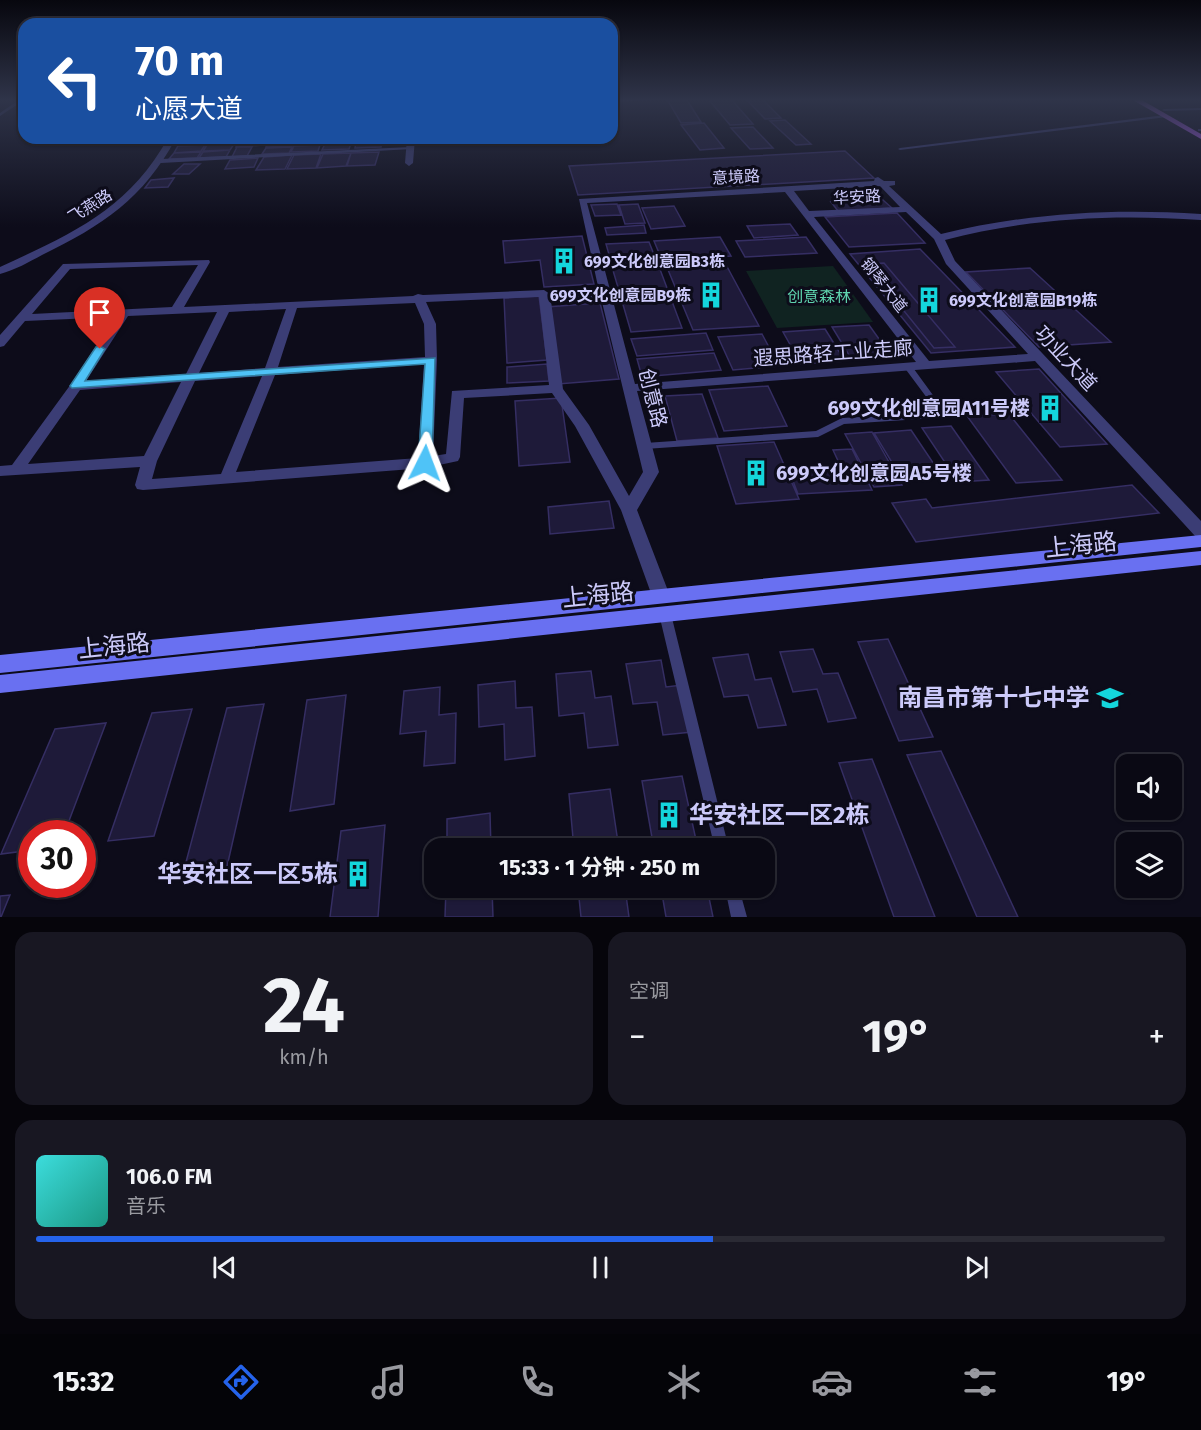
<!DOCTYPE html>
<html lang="zh">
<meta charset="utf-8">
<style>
body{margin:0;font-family:"Fira Sans","Noto Sans SC",sans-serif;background:#181722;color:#f1f3f6;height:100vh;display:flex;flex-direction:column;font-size:22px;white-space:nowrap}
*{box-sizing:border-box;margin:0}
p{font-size:20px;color:#999aa0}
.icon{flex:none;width:33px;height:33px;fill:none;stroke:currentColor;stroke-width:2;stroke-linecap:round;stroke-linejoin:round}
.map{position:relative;height:917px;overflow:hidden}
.panel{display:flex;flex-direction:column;gap:15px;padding:15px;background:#06050b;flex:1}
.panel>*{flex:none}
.hud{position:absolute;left:18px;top:18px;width:600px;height:126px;border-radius:18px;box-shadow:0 2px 4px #0004,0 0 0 2px #2a2a34;background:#1a4fa0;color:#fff;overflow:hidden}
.controls{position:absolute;left:1116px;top:754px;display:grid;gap:12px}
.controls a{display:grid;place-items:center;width:66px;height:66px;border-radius:12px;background:#0a0914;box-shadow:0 2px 4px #0004,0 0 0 2px #2a2a34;font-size:30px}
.speed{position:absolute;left:18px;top:820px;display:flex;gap:12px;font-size:30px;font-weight:700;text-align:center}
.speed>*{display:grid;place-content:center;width:78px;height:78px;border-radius:50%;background:#0a0914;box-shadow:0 2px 4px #0004,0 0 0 2px #2a2a34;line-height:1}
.speed .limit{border:9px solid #d22;background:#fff;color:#111}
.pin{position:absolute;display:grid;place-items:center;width:51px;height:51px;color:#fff;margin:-62px -26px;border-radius:50% 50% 50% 0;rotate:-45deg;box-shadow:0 0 6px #0007}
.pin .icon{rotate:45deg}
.me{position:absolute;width:66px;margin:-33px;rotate:3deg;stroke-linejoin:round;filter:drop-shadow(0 0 4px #0008)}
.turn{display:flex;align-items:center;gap:21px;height:126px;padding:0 18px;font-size:27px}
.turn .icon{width:78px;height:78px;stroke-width:2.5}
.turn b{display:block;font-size:42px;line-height:51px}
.big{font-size:45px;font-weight:700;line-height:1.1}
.panel .tile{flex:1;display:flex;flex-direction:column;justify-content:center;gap:9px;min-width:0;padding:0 21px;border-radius:18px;background:#181722}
.panel .dial{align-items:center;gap:0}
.dial b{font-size:78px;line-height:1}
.song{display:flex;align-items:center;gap:18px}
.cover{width:72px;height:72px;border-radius:9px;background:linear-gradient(135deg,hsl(180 70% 55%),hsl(170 70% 35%))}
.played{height:6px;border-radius:3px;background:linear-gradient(90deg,#2563eb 60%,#2a2a34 60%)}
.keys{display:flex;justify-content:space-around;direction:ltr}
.heat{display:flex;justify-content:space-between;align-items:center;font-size:33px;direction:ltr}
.panel .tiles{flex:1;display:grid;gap:15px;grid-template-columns:1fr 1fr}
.tile:last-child{grid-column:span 2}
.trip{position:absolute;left:424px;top:838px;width:351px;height:60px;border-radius:18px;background:#0a0914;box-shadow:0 2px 4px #0004,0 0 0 2px #2a2a34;font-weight:700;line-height:60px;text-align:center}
.tab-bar{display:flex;height:96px;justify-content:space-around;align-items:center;background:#040408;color:#999aa0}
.tab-bar .icon{width:42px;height:42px}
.tab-bar .active{color:#2563eb}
.tab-bar b{font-size:27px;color:#f1f3f6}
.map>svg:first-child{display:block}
</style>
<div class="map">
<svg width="1201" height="917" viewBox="0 0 1201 917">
<rect width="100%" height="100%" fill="#0d0c1a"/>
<path fill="#102321" d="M833,266L873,322L777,328L746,271Z"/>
<path fill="#1e1a39" stroke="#352e63" stroke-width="1.5" d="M731,99L753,124L730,125L709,100Z
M746,99H762L781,118L765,119Z
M687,100L701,122L681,123L668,101Z
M785,120L811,144L796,145L770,121Z
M704,123L724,148L700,150L681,125Z
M753,127L773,148L750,149L731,128Z
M184,138H210L205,145L178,146Z
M211,138H237L234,144L206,145Z
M240,138H266L263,145L236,147Z
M326,138H352L351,142L324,144Z
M323,139L320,144L294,146L297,140Z
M295,140L292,146L266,147L269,141Z
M382,141L381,147L355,148L356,142Z
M351,143L349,149L322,150L325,144Z
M234,144L230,150L203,151L207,145Z
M205,145L201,151L174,153L178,146Z
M320,145L318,151L291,152L294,146Z
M237,147H252L247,156L232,157Z
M292,147L289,153L262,154L266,148Z
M230,150L226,157L199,158L203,152Z
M845,151L874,178L578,195L569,166Z
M201,152L197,158L169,159L174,153Z
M379,152L375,165L347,166L351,153Z
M351,153L346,166L317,168L323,154Z
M321,154L316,168L287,169L294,155Z
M292,155L285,169L256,170L264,157Z
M258,158L254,167L225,169L230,160Z
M184,164H200L189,174H173Z
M174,178L168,187L145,188L151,180Z
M883,200L892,208L838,211L831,202Z
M617,204L621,215L595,216L591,205Z
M638,204L645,223L625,224L619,205Z
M674,206L685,226L651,229L642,208Z
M897,213L925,243L849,247L825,217Z
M790,224L798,235L754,238L747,226Z
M644,225L646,233L607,235L605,228Z
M582,236L594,284L544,287L540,260L505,263L503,241Z
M720,237L731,256L662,260L654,241Z
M806,237L817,253L745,257L736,241Z
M649,242L657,262L612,265L606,244Z
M920,249L1015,347L931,353L850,254Z
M724,261L759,326L693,330L666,265Z
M884,263L955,347L934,348L866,264Z
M658,264L682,328L631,332L612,267Z
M1030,268L1111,342L1039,347L966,272Z
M539,296L547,360L507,363L504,298Z
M600,303L619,379L558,384L546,307Z
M869,325L892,357L852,360L832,327Z
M825,329L845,361L801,364L783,332Z
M706,333L713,350L637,356L631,339Z
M762,334L779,366L733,370L718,337Z
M714,353L721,370L642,377L637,359Z
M547,364L549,381L507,383V367Z
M1039,369L1107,444L1060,447L996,372Z
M768,386L787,426L724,431L709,390Z
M702,394L718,438L677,441L665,396Z
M561,398L570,462L519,466L515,401Z
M1009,414L1062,480L1016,483L967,416Z
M951,426L989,480L958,482L922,428Z
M911,430L942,476L902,479L874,433Z
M872,432L902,485L874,487L845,434Z
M774,442L799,499L736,504L717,446Z
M852,449L872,490L798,494L788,468L840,465L833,450Z
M1132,485L1159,513L916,542L892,503L926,499L932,508Z
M609,501L614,528L550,534L548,507Z
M888,639L933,737L899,741L858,642Z
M813,649L823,674L838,673L856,718L828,722L817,689L793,692L780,652Z
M748,654L755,680L771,678L786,725L758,728L748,695L724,697L713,658Z
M661,660L666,687L682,685L692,732L663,735L657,702L633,704L626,664Z
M591,671L595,698L611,696L618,745L588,748L584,713L559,716L556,674Z
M515,681L516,708L532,707L535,756L505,760L504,724L479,727L478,685Z
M440,687L439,715L456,713L455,763L424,766L426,731L400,734L404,691Z
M346,695L334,804L290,811L307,700Z
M264,704L226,871L182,877L227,708Z
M192,709L154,836L108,841L152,713Z
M106,723L64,834H32V850L1,854L55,729Z
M941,751L1018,917H977L907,755Z
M872,759L935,917H894L839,763Z
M682,776L698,849H654L642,781Z
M610,789L619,849H574L569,794Z
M490,813L491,849H447V819Z
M385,825L378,917H330L341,831Z
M446,888H492L493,917H445Z
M578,888H625L629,917H581Z
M661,888H707L713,917H666Z
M10,895L1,917H0V896Z"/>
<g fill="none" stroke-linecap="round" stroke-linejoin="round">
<path fill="#3b3d75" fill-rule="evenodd" d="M20,99H24V100L0,116V113Z
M656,99L654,100L612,102V100Z
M1201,108V110L1164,111L1162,110L1164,109Z
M1165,115L1167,117L900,150L898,149L900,148Z
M1198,129H1201V131H1198Z
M410,147H412V149L161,163L158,161L161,159Z
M905,365H911L938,402L921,419L844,424L818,437L645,449L641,446L645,443L816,431L842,418L916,414L930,402L904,367Z
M665,609L669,611L671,614L729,849H715L659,614L661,611Z
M725,888H739L747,917H731Z"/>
<path fill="#3b3d75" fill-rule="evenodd" d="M407,138H415L413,163L409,166L405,163Z
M878,177L884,181H895V185L889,186L941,234C1027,213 1113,208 1201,214V220C1114,214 1029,218 945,240L955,261L1201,521V538L1195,536L1035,361L637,391L659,472L637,510L670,596L667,601L661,603L655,601L652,596L621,510L575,426L552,393L464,398L460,457L458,461L425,468L143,490L137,489L135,485L140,467L0,476V466L12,465L71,384L115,317L25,321L4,346L0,347V335L63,264L209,260L210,262L184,307L413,296L418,294L423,295L544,290L550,294L599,291L579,199L874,181L875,178ZM880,186L900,207L809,211L794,191ZM785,192L916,362L635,384L587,203ZM906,212L934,239L946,264L1028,354L929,361L814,217ZM198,265L172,307L32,314L70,269ZM539,297L549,385L452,391L446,454L433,456L437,360L436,324L426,302ZM601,298L643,472L629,496L589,425L563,389L551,301ZM415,303L424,324L425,357L278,367L297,308ZM286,309L265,368L199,373L229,312ZM217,312L186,374L86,381L128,316ZM424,364L418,458L236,472L275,375ZM262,376L221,474L152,479L157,461L195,381ZM181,382L144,456L28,464L80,390Z"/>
<path fill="#3b3d75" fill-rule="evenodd" d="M168,138H176C144,198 102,226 42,255C29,262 15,270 0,274V267C71,234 128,210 168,138Z"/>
<path fill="#6970f1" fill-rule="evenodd" d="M1201,535V547L0,673V655Z
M1201,551V565L0,693V675Z"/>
<path fill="#ad5bf0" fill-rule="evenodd" d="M1131,99H1140L1201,134V139Z"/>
</g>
<linearGradient id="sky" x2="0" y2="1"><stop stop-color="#07070e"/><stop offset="0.44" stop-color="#2f3449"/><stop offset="1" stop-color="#2f3449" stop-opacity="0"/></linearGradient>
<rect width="1201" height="227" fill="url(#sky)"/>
<path fill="#4fc3f7" stroke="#337fa1" stroke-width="1.5" d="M100,346L105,349L85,381L435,358L432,463L425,468L418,463L425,364L72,388L70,386L96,347Z"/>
<defs>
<g id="building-bare" transform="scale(2.07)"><path d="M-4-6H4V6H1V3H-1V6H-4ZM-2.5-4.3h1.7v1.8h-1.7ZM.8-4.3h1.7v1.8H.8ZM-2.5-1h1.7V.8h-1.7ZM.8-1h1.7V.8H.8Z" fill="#14d6dc" stroke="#0d0c1a" stroke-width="2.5" paint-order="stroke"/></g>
<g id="school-bare" transform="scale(2.07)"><path d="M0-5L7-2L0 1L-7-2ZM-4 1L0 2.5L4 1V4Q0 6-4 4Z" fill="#14d6dc" stroke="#0d0c1a" stroke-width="2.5" paint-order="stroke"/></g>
</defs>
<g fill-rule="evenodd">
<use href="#building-bare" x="564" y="261"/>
<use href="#building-bare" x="711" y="295"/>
<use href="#building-bare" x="929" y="300"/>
<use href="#building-bare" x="1050" y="408"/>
<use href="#building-bare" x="756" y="473"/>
<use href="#school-bare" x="1110" y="698"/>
<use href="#building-bare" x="669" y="815"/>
<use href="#building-bare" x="358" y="874"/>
</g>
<g text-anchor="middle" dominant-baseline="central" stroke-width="6" stroke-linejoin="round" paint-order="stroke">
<g font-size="16" fill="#cccafa" stroke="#0d0c1a">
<text transform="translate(736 177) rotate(-3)">意境路</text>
<text transform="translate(857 197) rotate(-3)">华安路</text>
<text transform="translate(90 206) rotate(-32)">飞燕路</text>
<text transform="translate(884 285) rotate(52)">钢琴大道</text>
</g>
<g font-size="16" font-weight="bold" fill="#cccafa" stroke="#0d0c1a" text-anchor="start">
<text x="584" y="261">699文化创意园B3栋</text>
<text x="691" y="295" text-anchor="end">699文化创意园B9栋</text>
<text x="949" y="300">699文化创意园B19栋</text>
</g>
<g font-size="16" fill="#5ed2ad" stroke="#0d0c1a">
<text x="819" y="296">创意森林</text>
</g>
<g font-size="20" fill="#cccafa" stroke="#0d0c1a">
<text transform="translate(833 353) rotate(-4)">遐思路轻工业走廊</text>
<text transform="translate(1066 358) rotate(47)">功业大道</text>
<text transform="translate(653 398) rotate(76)">创意路</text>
</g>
<g font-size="20" font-weight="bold" fill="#cccafa" stroke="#0d0c1a" text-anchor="end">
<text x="1030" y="408">699文化创意园A11号楼</text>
<text x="776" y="473" text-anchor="start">699文化创意园A5号楼</text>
</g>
<g font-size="24" fill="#cccafa" stroke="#0d0c1a">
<text transform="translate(1081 545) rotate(-6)">上海路</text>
<text transform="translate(598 595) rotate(-6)">上海路</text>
<text transform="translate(114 646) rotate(-6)">上海路</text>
</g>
<g font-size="24" font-weight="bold" fill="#cccafa" stroke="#0d0c1a" text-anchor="end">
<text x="1090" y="698">南昌市第十七中学</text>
<text x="689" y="815" text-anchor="start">华安社区一区2栋</text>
<text x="338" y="874">华安社区一区5栋</text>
</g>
</g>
</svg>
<div class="controls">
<a><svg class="icon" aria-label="sound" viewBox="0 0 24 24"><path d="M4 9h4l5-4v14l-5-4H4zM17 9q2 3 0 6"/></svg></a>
<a><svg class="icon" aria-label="layers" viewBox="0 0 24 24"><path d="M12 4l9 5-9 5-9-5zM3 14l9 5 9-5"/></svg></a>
</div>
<div class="speed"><div class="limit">30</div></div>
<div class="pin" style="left:100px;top:349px;background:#d93025"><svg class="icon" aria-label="arrive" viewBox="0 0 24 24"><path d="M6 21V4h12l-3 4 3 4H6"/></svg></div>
<svg class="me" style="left:425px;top:463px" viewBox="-20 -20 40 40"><path d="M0-17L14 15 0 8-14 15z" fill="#4fc3f7" stroke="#fff" stroke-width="4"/></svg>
<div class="trip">15:33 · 1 分钟 · 250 m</div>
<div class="hud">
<div class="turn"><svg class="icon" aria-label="left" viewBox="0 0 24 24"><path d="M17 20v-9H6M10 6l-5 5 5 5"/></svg><div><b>70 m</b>心愿大道</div></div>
</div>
</div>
<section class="panel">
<div class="tiles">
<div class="tile dial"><b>24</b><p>km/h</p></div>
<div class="tile"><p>空调</p>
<div class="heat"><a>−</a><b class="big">19°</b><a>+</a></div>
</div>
<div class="tile">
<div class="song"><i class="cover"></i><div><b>106.0 FM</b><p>音乐</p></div></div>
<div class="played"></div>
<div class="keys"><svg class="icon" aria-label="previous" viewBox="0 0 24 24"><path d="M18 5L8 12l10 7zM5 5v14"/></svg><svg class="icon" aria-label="pause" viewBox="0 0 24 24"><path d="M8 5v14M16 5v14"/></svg><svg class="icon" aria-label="next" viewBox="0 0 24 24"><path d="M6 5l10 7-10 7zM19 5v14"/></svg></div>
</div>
</div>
</section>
<nav class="tab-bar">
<b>15:32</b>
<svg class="icon active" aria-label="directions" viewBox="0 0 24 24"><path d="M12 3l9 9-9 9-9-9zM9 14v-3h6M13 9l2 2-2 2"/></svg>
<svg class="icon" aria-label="music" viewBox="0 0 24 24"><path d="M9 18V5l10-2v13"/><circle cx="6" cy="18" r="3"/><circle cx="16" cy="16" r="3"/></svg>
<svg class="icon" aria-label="phone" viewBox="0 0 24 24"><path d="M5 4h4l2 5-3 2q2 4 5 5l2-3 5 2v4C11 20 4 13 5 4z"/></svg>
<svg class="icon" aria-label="climate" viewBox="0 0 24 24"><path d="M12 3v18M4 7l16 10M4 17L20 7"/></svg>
<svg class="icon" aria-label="car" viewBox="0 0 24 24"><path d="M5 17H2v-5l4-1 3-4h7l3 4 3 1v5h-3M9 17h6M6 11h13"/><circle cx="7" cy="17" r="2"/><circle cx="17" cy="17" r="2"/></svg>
<svg class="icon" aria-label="filters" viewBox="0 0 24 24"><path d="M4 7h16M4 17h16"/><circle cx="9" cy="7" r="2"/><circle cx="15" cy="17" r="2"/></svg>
<b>19°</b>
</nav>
